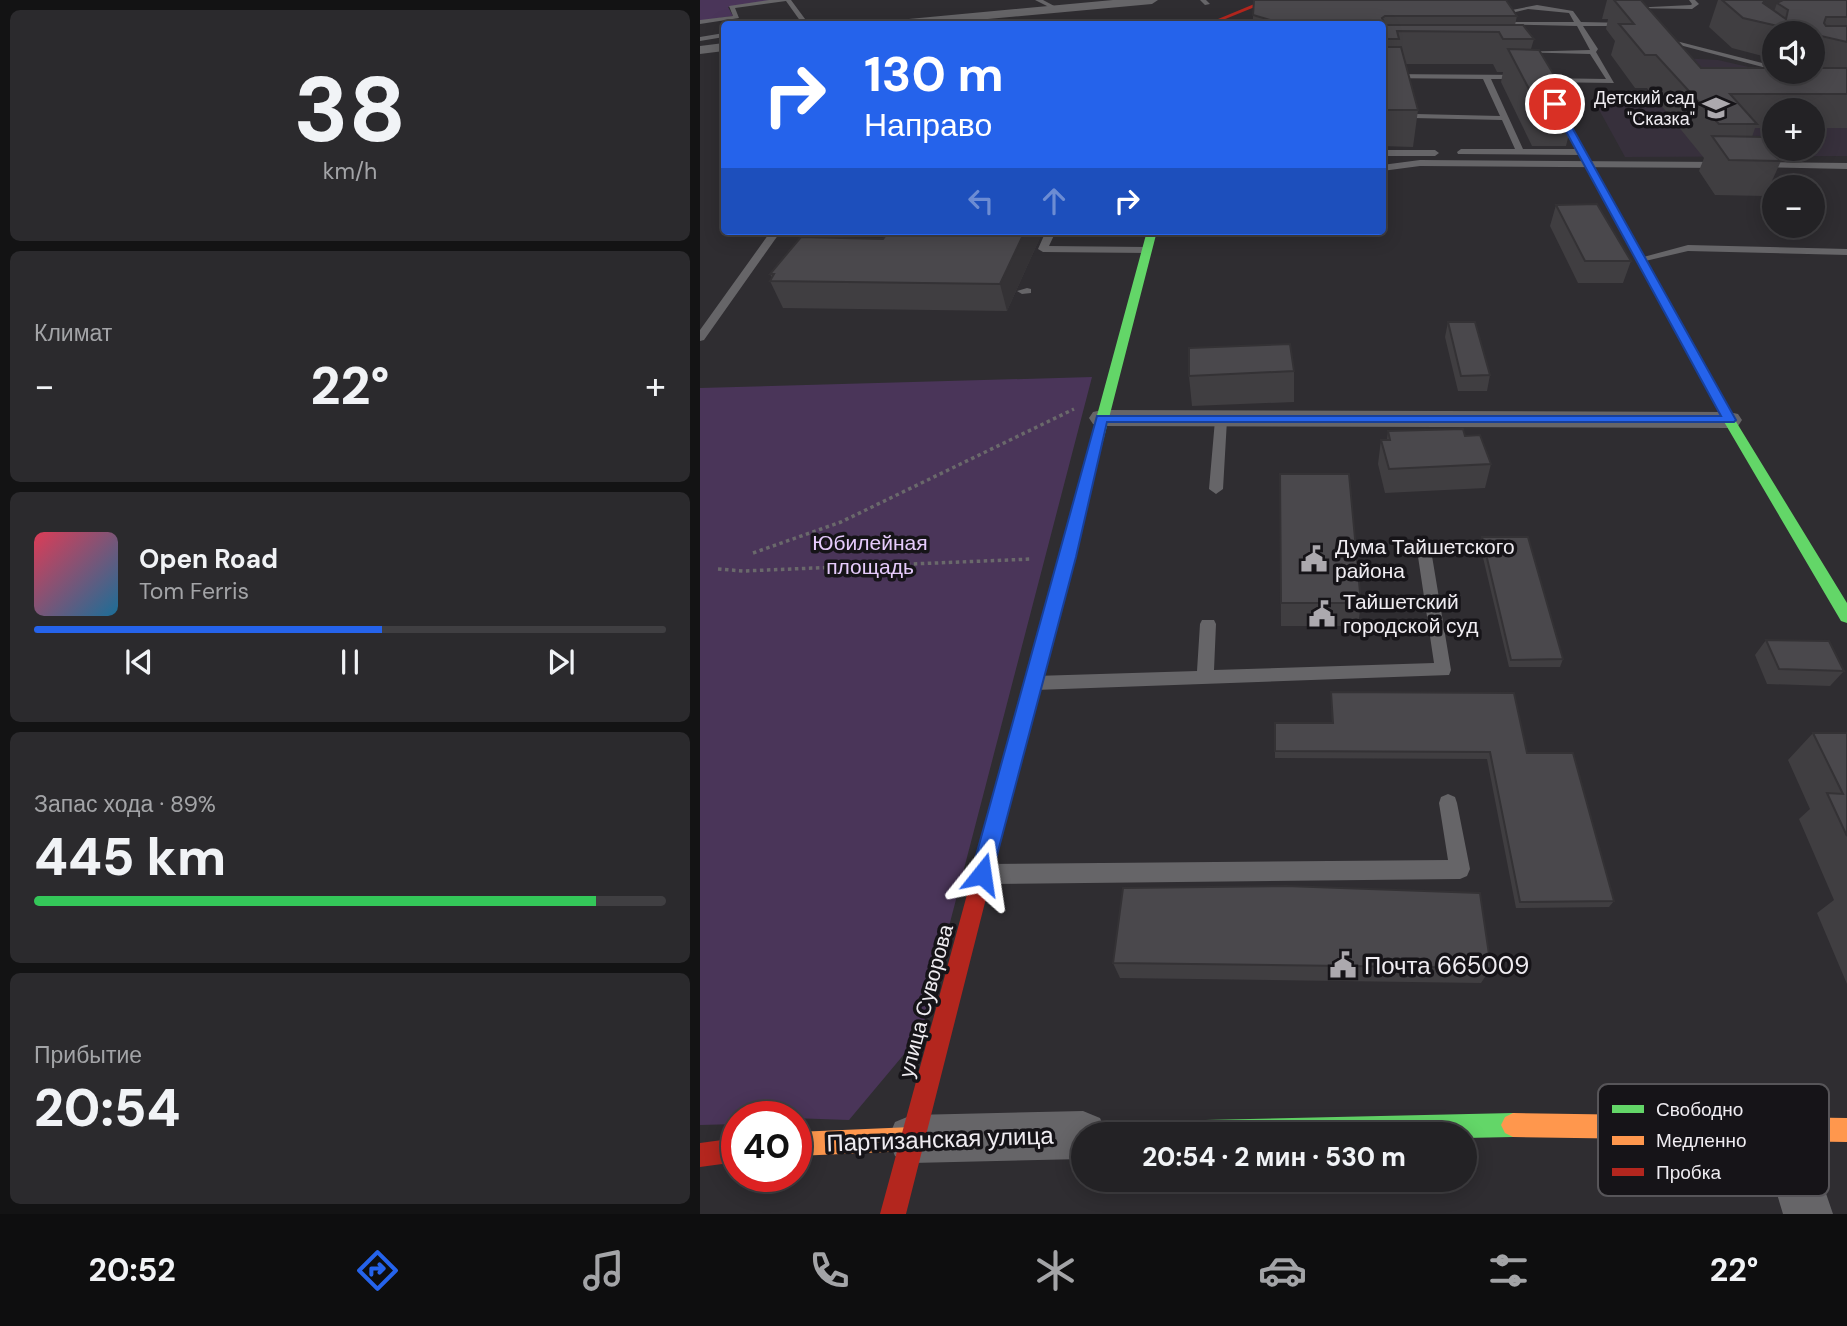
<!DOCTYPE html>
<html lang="ru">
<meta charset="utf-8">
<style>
body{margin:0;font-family:"DM Sans",sans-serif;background:#2b2a2d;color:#f1f3f6;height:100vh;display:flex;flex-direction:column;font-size:26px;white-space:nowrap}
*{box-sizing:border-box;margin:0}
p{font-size:23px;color:#a3a4a7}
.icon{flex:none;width:38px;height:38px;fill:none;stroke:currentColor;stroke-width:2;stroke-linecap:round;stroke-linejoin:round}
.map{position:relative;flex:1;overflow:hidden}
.sheet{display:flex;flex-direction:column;gap:10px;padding:10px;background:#131314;width:700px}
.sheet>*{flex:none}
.top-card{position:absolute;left:21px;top:21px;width:665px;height:214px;border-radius:7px;box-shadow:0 4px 18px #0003,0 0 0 2px #403f42;background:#2563eb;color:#fff;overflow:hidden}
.buttons{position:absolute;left:1062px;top:21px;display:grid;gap:14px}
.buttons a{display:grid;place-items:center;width:63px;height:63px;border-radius:50%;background:#232225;box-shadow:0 4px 18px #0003,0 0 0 2px #403f42;font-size:35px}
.speed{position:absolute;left:21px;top:1101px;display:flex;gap:14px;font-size:35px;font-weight:700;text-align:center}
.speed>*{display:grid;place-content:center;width:91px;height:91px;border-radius:50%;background:#232225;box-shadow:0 4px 18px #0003,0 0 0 2px #403f42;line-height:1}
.speed .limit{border:10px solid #d22;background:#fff;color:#111}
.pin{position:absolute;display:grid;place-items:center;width:60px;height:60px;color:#fff;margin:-30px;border:4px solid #fff;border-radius:50%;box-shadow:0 2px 7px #0007}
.me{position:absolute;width:77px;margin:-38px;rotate:15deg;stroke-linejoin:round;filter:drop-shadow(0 0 5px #0008)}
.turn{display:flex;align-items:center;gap:24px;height:147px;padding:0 28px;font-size:32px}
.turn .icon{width:91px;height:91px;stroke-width:2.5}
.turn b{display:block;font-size:49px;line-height:60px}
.lanes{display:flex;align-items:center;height:66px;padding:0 28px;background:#0003;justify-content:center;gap:35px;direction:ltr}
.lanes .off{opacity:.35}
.big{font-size:52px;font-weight:800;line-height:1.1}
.sheet .card{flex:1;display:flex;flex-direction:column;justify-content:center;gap:10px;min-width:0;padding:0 24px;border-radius:10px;background:#2b2a2d}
.sheet .dial{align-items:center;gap:0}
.dial b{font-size:91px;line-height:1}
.song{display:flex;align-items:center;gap:21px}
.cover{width:84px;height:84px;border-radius:10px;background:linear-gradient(135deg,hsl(350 70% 55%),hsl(200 70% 35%))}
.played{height:7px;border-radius:4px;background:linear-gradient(90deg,#2563eb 55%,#403f42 55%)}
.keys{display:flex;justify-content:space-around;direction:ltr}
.heat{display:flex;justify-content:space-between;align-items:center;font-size:38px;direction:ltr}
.charge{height:10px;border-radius:5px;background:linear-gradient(90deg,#34c759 89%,#403f42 0)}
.trip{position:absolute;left:371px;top:1122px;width:406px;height:70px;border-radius:35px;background:#232225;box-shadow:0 4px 18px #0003,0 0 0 2px #403f42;font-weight:800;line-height:70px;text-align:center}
.menu{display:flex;height:112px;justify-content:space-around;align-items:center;background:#0e0e0f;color:#a3a4a7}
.menu .icon{width:49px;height:49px}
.menu .active{color:#2563eb}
.menu b{font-size:32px;color:#f1f3f6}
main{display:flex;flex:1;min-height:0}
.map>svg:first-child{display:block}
</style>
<main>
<section class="sheet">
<div class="card dial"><b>38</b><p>km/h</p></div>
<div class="card"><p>Климат</p>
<div class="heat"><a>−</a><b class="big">22°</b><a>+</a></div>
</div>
<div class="card">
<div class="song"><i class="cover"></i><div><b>Open Road</b><p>Tom Ferris</p></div></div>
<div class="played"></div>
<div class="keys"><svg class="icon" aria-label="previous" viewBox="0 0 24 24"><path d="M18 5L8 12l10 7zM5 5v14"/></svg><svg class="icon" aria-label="pause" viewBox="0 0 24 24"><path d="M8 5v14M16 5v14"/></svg><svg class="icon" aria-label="next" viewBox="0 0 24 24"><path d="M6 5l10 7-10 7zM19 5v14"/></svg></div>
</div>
<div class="card"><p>Запас хода · 89%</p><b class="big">445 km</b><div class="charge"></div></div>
<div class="card"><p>Прибытие</p><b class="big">20:54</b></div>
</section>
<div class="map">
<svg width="1147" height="1214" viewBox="0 0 1147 1214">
<rect width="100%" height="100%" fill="#2f2d31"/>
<path fill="#37303c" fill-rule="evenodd" d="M961,57L1018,60L1053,68L1147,120V156L925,157L897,106L971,101ZM1074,110H1113V149H1074Z"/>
<path fill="#4a3559" d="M0,0H74L28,7L33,16L0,21Z
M392,377L221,1034L149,1120L37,1116V1124L0,1125V388Z"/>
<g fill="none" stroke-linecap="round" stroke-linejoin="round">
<path stroke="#6a696b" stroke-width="3.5" stroke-dasharray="3.5 3.5" stroke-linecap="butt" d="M53,553L141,522L374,409
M18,569L43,571L332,559"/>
<path fill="#666568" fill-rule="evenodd" d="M69,0H91L108,23L92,24L101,22L86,1L35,8L39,18L0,24V20L33,16L29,6Z
M335,0H343L358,8L353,9Z
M500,0H506L510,4L505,5Z
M989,0H995L999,4L992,9L930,8L991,5L992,4Z
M837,5L873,11L881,22L930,23L928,26H883L898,49L896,52L914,83L839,82L842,78L906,79L890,54L818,52L890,50L877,26L794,24L798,22L802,12ZM828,9L869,13L874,22H802L807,14Z
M24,33V37L0,41V37Z
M958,33L976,41L1074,66V70L972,43L958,35Z
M682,74L827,75L824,79H791L823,149H881L885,152L881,155L758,154L757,152L761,149H815L802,120L713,118L709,116L705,99L712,97L716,114L800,116L783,79L682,78Z
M682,150H735L739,153L735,156H682Z
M720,160L1023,162L1027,165L1023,168L720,166L682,171V165Z
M1059,162L1147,163V169L1056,167L1055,165Z
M71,231H81L4,340L0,341V330Z
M346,231H356L349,246L447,247L452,250L447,253L343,252L338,249Z
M988,245L1147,249V255L988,251L941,262L936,259Z
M327,288L331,289V293L322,294L317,291Z
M521,416L527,420L523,489L516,494L509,489L515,420Z
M724,545L731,550L751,670L749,675L335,690L329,688L327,683L329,678L335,676L497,671L500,624L502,620H514L516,624L514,670L734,663L717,550Z
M748,794L755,797L757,803L770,869L767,876L760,879L288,884L281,881L278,874L281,867L288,864L748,860L739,803L741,797Z"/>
<path fill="#666568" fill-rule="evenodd" d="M413,0H458L452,4L233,24H192L198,20Z
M24,43V51L0,54V46Z
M402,410L1029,412L1038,414L1042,420L1038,426L1029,428L402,426L393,424L389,418L393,412Z
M1082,1107L1099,1114L1133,1214H1083L1058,1131L1065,1114Z
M383,1111L400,1118L407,1134H383V1159L212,1163L195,1156L188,1139L195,1122L212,1115Z"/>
<path fill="#63d668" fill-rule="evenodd" d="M447,231H457L314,788L312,794L305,796L298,794L296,788Z
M964,299L969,302L1035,420L1147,603V623L1141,621L1023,420L959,302Z
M813,1113L821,1117L825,1125L821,1133L813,1137L765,1138V1134H404L407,1125L416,1122Z"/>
<path fill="#ff974d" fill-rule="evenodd" d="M813,1113L1147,1118V1142L813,1137L805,1133L801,1125L805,1117Z
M212,1127L221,1130L224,1139L221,1148L212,1151L96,1156V1132Z"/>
<path fill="#b3261e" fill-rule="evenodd" d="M564,0H572L513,24H506Z
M842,83L849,85L969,302L968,304L959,302Z
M305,780L312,782L314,788L206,1214H180L296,788L298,782Z
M37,1138V1162L0,1167V1143Z"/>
</g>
<path fill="#403e41" d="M907,0H941L1001,68L1113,72V33H1074V59L1032,48L1009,27L1018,0H1147V128H1113V110H1074V128H1055L1052,137L1081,155L1079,160L1081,161L1065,196L1015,195L999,171L1004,158L947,88H935L911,55L915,41L906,29L908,19H902Z
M553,15L817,16L815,25L834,39L831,49L875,110L866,146H832L801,82L803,72H797L793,64H706L718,110L713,147L682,146V24H553Z
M856,205L931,261L923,283H878L850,226Z
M343,231L307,311L83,308L70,281L72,278L70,274L183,239Z
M748,322L790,375L787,391H758L745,337Z
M594,371V402L492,406L489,376Z
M688,431L765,436L791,464L785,488L685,493L678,464L681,440H687Z
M580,474L661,603L658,626H581Z
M782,537L863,659L860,667H809L780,545Z
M1066,640L1144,671L1130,686L1067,684L1055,655Z
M631,692L827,753L914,901L909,907L816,908L787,759L575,758V723H632Z
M1113,733H1147V984L1117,913L1134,900L1099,819L1110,809L1088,760Z
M413,963L791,968L781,983L420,978Z"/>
<path fill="#343235" d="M1065,0H1080L1078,3H1077L1071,20L1063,3Z
M325,231H343L307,311L300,284Z"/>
<path fill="#4a484c" stroke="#343235" stroke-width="2" d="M554,0H806L817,16H685L682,18L685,25H823L834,39H803L799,32L697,31L699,39H683V47H701L718,110H682V24H584L553,15Z
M914,0H941L1001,68H1074V72H1113V68H1147V94H1030L1057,124H1019L956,55H945L919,24H934Z
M1022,0H1065L1063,3L1086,19L1088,10L1077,3L1083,0H1147V17H1126L1124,23L1126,26H1147V42L1043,18Z
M808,49L839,50L875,110H840Z
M1012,136L1066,137L1074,147V149H1076L1081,155H1074L1081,161L1029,160Z
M897,204L931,261H885L856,205Z
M189,231H325L300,284L70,281L74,274H70L101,237L183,239Z
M748,322H775L790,375L761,376Z
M590,344L594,371L489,376V348Z
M763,429L765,436L780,435L791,464L689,469L681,440H690L688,431Z
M580,474H649L661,603H581Z
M782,537H828L863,659L811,660Z
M1066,640L1129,641L1144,671L1079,669Z
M631,692L814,693L827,753H873L914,901L820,902L790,752L575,751V723H633Z
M1113,733H1147V836L1127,793L1143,794Z
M586,886L780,893L791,968L413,963L423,888Z"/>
<path fill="#2563eb" stroke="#184099" stroke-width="2" d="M855,102L859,104L1036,420L1034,422H407L376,557L292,874L289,881L282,883L274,881L271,874L397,416H1021L851,104Z"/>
<defs>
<g id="school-bare" transform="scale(2.1)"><path d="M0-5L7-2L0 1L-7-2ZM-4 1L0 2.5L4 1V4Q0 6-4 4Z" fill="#aca9ae" stroke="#161418" stroke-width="2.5" paint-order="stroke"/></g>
<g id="civic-bare" transform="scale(2.1)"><path d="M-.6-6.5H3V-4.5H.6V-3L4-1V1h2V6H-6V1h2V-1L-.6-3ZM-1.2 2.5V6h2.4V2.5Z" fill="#aca9ae" stroke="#161418" stroke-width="2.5" paint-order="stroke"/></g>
</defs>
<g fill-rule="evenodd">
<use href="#school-bare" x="1016" y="108"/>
<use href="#civic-bare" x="614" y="559"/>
<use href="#civic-bare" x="622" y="614"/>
<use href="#civic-bare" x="643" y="965"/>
</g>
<g text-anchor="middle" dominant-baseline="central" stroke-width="7" stroke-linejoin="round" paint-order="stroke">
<g font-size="18" fill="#efecf1" stroke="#161418" text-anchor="end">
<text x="995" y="98">Детский сад<tspan x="995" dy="21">"Сказка"</tspan></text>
</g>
<g font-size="21" fill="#e6cbfc" stroke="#161418">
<text x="170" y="543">Юбилейная<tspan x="170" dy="24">площадь</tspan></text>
</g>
<g font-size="21" fill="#efecf1" stroke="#161418" text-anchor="start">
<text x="635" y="547">Дума Тайшетского<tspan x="635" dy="24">района</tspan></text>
<text x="643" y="602">Тайшетский<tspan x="643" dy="24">городской суд</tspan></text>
</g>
<g font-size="21" fill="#efecf1" stroke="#161418">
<text transform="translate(226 1001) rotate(-75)">улица Суворова</text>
</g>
<g font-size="24" fill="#efecf1" stroke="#161418" text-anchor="start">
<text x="664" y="965">Почта 665009</text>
</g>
<g font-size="24" fill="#efecf1" stroke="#161418">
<text transform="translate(240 1139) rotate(-2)">Партизанская улица</text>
</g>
</g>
<rect x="898" y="1084" width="231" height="112" rx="10" fill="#161418" stroke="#575559" stroke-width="2"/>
<rect x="912" y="1105" width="32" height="8" fill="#63d668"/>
<rect x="912" y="1136" width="32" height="9" fill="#ff974d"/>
<rect x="912" y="1168" width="32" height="8" fill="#b3261e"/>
<g font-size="19" fill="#efecf1">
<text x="956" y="1116">Свободно</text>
<text x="956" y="1147">Медленно</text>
<text x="956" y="1179">Пробка</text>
</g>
</svg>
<div class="buttons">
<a><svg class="icon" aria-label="sound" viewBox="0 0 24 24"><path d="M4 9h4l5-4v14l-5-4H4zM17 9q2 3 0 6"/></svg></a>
<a>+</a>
<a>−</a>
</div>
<div class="speed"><div class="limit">40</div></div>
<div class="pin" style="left:855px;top:104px;background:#d93025"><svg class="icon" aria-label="arrive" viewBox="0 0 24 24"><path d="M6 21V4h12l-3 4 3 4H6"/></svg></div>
<svg class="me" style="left:282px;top:874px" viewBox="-20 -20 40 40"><path d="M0-17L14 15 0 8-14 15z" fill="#2563eb" stroke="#fff" stroke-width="4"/></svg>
<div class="trip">20:54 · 2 мин · 530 m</div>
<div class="top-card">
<div class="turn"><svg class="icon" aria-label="right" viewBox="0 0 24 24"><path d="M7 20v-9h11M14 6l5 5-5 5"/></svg><div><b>130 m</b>Направо</div></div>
<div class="lanes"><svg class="icon off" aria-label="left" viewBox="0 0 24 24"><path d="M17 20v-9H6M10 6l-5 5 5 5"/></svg><svg class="icon off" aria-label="ahead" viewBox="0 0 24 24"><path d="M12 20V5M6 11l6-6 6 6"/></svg><svg class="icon" aria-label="right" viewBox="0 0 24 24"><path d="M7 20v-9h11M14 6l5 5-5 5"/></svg></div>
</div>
</div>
</main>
<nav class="menu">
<b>20:52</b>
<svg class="icon active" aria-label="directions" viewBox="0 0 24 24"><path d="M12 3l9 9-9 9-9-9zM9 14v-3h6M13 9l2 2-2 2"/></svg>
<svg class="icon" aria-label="music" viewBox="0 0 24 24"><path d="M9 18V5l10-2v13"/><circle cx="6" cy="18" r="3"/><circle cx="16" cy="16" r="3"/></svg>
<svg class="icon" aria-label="phone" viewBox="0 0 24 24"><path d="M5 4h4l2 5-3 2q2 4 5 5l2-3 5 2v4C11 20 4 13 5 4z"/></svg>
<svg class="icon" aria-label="climate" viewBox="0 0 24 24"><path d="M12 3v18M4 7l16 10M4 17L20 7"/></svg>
<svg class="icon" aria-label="car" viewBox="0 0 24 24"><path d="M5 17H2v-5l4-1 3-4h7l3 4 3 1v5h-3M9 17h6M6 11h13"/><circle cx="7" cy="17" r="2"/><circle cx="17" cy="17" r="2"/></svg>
<svg class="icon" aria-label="filters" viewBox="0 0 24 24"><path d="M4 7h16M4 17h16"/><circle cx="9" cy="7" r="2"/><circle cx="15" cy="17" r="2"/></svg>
<b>22°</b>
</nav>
